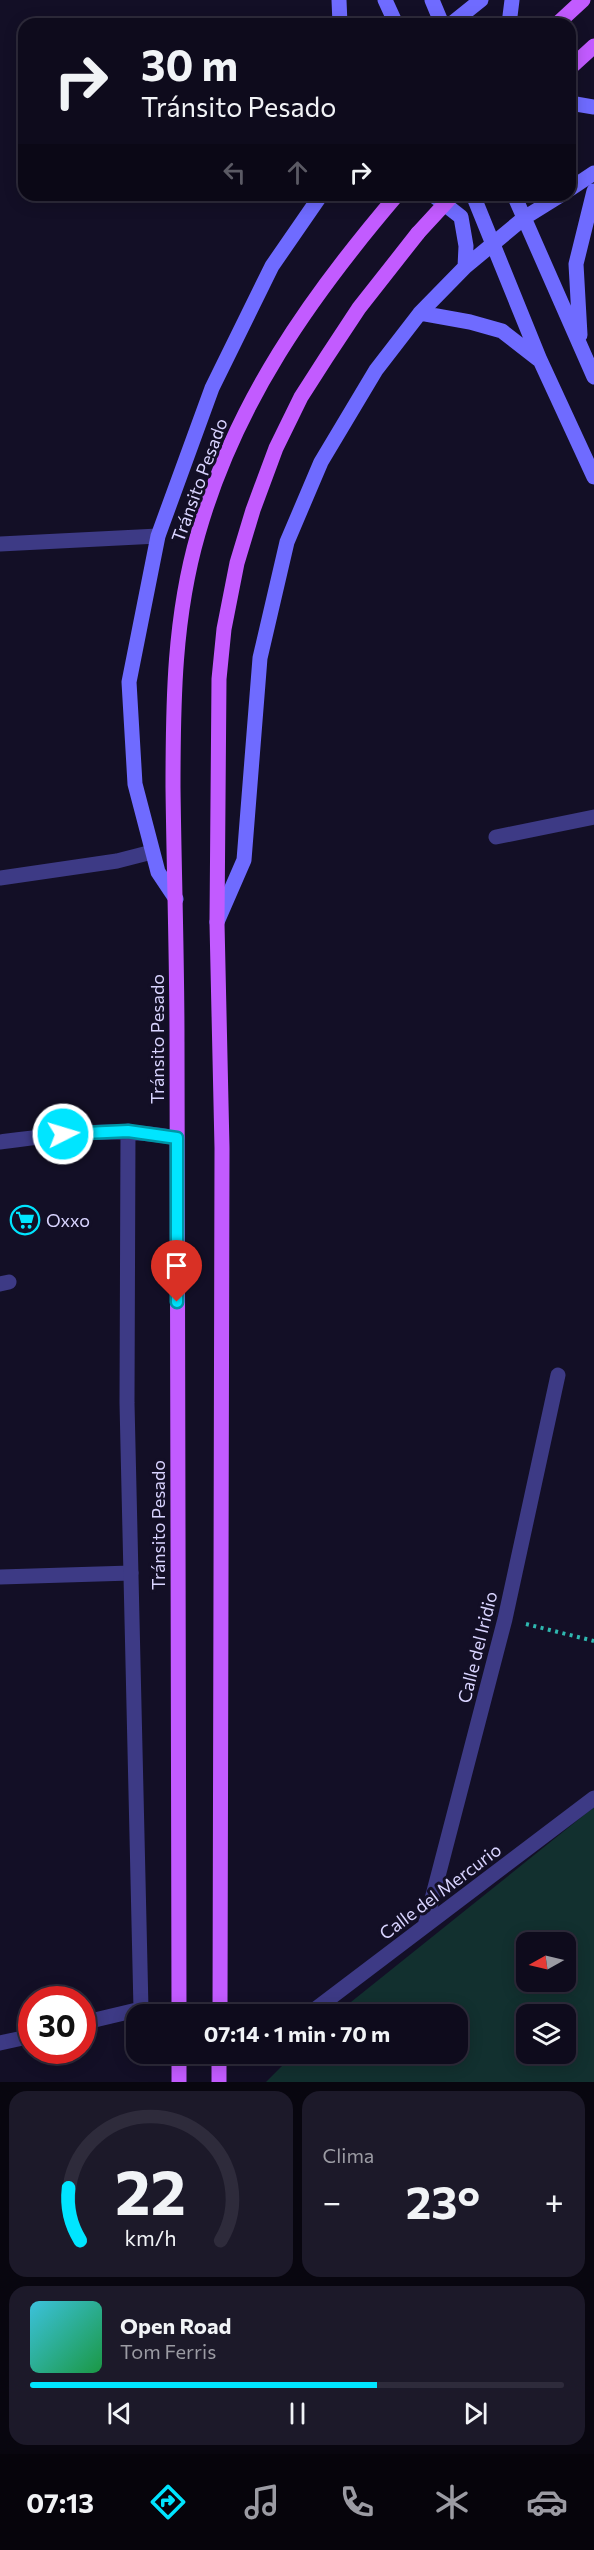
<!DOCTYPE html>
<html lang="es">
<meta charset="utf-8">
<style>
body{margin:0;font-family:Commissioner,sans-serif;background:#1c1929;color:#f1f3f6;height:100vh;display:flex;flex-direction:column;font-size:22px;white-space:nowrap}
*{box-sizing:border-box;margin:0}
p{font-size:20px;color:#9b9ba3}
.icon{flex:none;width:33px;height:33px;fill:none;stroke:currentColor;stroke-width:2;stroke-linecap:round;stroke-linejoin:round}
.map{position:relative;height:2082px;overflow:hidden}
.details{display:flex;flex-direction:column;gap:9px;padding:9px;background:#08060f;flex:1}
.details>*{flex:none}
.hud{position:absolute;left:18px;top:18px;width:558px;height:183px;border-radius:18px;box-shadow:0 3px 15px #0003,0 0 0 2px #2e2b3b;background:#0e0b1c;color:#f1f3f6;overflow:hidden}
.needle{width:39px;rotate:262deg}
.fabs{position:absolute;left:516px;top:1932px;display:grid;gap:12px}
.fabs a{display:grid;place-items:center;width:60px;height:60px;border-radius:12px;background:#0e0b1c;box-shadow:0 3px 15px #0003,0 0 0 2px #2e2b3b;font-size:30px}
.speed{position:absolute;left:18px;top:1986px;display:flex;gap:12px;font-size:30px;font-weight:700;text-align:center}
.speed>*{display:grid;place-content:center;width:78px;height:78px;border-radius:50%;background:#0e0b1c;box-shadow:0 3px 15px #0003,0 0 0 2px #2e2b3b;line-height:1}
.speed .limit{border:9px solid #d22;background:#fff;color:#111}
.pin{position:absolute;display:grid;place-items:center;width:51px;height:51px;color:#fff;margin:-62px -26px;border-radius:50% 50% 50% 0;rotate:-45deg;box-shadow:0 0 6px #0007}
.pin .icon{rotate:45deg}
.me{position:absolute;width:66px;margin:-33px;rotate:85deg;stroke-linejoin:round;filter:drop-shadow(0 0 4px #0008)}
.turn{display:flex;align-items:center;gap:21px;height:126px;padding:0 24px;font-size:27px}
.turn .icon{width:78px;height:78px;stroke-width:2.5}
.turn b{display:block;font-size:42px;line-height:51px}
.lanes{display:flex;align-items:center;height:57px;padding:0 24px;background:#0003;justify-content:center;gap:30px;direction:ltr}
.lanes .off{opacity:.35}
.big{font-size:45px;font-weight:700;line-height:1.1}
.details .tile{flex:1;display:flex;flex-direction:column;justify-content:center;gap:9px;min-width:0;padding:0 21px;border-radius:18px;background:#1c1929}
.details .dial{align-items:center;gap:0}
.dial svg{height:156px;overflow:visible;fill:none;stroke:#2e2b3b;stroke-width:7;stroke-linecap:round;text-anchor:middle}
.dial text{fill:#f1f3f6;stroke:none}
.song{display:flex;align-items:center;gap:18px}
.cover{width:72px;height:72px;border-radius:9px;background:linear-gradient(135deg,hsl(190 70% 55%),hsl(140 70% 35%))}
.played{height:6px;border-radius:3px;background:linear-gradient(90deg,#00e5ff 65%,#2e2b3b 65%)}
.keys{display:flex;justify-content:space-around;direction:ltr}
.heat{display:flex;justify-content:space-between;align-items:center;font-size:33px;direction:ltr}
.details .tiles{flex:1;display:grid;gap:9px;grid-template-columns:1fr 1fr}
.tile:last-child{grid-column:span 2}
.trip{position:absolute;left:126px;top:2004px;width:342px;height:60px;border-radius:18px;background:#0e0b1c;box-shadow:0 3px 15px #0003,0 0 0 2px #2e2b3b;font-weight:700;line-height:60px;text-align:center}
.dock{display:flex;height:96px;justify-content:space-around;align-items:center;background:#06040b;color:#9b9ba3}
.dock .icon{width:42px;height:42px}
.dock .active{color:#00e5ff}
.dock b{font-size:27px;color:#f1f3f6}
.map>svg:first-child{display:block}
</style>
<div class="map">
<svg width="594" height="2082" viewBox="0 0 594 2082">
<rect width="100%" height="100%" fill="#130f26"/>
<path fill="#12302f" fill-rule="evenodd" d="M594,1807V2082H266L294,2054H458V2014H336ZM526,1942H566V1982H526ZM526,2014H566V2054H526Z"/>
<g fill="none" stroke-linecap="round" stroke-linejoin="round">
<path stroke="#2fb8b0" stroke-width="4" stroke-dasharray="3 4.5" stroke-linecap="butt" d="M526,1624L594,1641"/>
<path stroke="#3d3a85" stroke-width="15" d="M496,837L594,817
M0,1284L9,1282
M0,1577L131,1573"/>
<path stroke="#3d3a85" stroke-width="15" d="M0,544L158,536
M0,878L117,861L152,852
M128,1131L127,1403L141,2009
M0,1142C60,1134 117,1126 177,1138
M425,1926L505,1619L558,1375
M309,2014L594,1798
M82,2023L141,2009L156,2014
M0,2043L32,2036"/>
<path stroke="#6f6bff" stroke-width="15" d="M339,0L340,24
M385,0L396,24
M432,0L442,24
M451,24L481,0
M509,24L512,0
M570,103L594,107
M570,189L594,173
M433,195L461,217L466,246L465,267
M473,195L540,360L594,477
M514,195L594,377
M420,313L470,322L502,331L538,359
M580,335L576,264L594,191
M176,899L158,872L135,784L129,682L158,536L212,388L272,266L321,195
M217,922L244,860L260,658L287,542L321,462L376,370L420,313L465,267L524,218L561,195"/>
<path stroke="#c25bff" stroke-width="15" d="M557,24L583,0
M570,68L594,46
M179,2014C178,1690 178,1366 177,1042C177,957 174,872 173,787C173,701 174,617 198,534C235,403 310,297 397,195
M220,2014L222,1148L217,923L219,679L224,629L237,563L253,510L276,448L301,397L326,358L359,308L418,233
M179,2054V2082
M219,2082V2054"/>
<path stroke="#c25bff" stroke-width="15" d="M418,233L453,195"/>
</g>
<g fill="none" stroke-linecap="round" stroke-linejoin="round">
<g stroke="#0095a6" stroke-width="15">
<path id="route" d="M63,1134L128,1131L177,1138V1302"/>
</g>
<use href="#route" stroke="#00e5ff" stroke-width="10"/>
</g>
<defs>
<g id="supermarket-ring" transform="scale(1.5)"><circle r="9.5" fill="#130f26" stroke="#00e5ff" stroke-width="1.5"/><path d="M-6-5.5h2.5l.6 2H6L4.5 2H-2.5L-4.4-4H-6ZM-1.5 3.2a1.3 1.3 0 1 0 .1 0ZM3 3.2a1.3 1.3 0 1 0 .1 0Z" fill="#00e5ff"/></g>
</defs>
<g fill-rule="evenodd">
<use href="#supermarket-ring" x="25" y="1220"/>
</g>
<g text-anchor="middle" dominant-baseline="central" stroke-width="6" stroke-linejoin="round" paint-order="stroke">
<g font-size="18" fill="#d9d4ff" stroke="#130f26">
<text transform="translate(199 480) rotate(-70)">Tránsito Pesado</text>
<text transform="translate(157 1039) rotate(-90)">Tránsito Pesado</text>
<text transform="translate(158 1525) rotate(-90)">Tránsito Pesado</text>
<text transform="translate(477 1647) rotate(-76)">Calle del Iridio</text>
<text transform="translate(440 1891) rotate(-37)">Calle del Mercurio</text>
</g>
<g font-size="18" fill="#d9d4ff" stroke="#130f26" text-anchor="start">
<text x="46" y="1220">Oxxo</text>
</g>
</g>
</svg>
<div class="fabs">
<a><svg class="needle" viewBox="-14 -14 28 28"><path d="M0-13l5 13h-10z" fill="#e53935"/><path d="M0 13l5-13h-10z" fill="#9b9ba3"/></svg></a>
<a><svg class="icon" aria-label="layers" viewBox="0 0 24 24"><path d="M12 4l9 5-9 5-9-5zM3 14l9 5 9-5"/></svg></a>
</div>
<div class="speed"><div class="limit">30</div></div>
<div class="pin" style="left:177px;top:1302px;background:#d93025"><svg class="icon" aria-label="arrive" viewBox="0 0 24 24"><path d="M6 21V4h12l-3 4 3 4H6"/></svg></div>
<svg class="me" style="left:63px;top:1134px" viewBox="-20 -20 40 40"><circle r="17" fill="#00e5ff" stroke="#fff" stroke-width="3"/><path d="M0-11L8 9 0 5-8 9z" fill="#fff"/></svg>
<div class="trip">07:14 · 1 min · 70 m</div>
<div class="hud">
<div class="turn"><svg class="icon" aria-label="right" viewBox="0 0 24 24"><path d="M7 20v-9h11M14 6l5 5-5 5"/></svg><div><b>30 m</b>Tránsito Pesado</div></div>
<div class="lanes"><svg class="icon off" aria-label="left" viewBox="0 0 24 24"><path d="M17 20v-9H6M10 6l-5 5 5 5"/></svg><svg class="icon off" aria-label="ahead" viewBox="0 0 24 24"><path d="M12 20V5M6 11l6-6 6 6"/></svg><svg class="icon" aria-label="right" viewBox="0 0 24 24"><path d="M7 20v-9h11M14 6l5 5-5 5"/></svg></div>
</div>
</div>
<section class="details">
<div class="tiles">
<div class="tile dial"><svg viewBox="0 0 100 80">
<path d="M14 69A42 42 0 1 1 86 69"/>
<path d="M14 69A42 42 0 0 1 8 42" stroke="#00e5ff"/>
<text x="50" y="56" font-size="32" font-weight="700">22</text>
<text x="50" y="72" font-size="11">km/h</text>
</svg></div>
<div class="tile"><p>Clima</p>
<div class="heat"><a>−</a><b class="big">23°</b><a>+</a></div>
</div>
<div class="tile">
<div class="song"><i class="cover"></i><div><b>Open Road</b><p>Tom Ferris</p></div></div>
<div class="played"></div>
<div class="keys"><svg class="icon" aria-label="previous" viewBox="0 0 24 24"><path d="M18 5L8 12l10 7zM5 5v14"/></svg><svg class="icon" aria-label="pause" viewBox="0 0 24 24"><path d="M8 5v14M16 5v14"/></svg><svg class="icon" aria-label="next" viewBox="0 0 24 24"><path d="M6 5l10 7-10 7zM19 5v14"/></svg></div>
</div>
</div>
</section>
<nav class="dock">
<b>07:13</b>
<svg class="icon active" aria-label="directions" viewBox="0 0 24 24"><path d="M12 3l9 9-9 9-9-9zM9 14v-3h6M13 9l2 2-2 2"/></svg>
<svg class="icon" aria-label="music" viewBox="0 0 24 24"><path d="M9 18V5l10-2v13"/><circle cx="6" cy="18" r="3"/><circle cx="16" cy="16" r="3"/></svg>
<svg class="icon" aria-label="phone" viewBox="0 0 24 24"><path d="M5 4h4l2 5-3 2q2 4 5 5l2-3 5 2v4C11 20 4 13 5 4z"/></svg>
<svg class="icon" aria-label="climate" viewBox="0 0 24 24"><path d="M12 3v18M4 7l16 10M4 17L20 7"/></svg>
<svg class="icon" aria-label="car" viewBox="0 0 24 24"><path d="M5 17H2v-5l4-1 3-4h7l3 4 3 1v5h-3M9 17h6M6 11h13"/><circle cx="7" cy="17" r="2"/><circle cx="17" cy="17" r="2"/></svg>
</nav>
